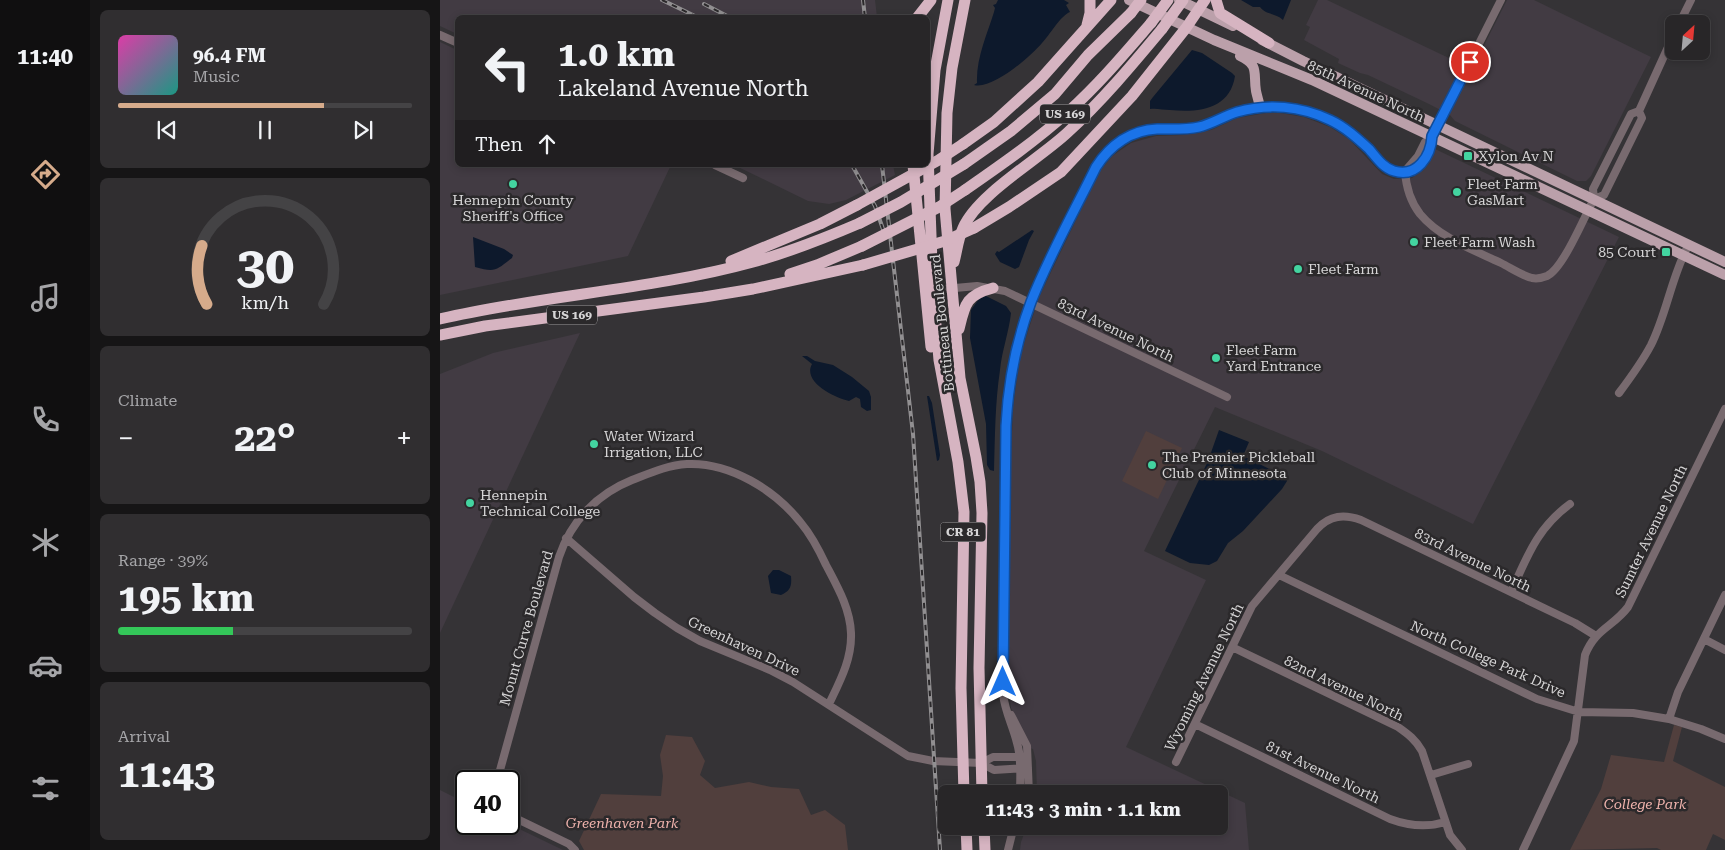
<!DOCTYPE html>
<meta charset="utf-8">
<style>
body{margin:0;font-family:"Roboto Serif",serif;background:#302e30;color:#f1f3f6;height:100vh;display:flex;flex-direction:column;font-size:19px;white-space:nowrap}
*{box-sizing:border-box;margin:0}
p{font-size:16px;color:#a5a5a8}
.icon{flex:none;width:28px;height:28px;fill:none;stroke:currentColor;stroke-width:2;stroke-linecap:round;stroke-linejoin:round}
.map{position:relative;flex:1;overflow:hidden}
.sheet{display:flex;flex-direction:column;gap:10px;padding:10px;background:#161516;width:350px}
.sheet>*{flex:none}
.top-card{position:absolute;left:15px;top:15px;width:475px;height:152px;border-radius:8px;box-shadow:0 2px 8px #0003,0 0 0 1px #444345;background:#282628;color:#f1f3f6;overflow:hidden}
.needle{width:32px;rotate:26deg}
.buttons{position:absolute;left:1225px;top:15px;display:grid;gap:10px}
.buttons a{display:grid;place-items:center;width:45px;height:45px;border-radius:8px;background:#282628;box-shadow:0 2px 8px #0003,0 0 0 1px #444345;font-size:25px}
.speed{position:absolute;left:15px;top:770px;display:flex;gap:10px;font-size:25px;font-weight:700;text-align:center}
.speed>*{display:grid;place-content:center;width:65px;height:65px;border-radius:50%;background:#282628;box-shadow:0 2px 8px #0003,0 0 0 1px #444345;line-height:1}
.speed .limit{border:2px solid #111;border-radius:8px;background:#fff;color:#111}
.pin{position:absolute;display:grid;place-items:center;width:42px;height:42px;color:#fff;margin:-21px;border:2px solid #fff;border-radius:50%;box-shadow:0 1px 5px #0007}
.me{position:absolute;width:55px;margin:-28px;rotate:0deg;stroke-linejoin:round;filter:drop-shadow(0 0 4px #0008)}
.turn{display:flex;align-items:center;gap:18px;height:105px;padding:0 20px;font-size:22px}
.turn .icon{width:65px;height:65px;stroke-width:2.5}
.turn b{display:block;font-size:35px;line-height:42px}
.then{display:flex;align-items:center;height:48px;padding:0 20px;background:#0003;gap:10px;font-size:19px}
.big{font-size:38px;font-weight:700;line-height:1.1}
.sheet .tile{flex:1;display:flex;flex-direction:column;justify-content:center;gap:8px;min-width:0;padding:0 18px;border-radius:8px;background:#302e30}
.sheet .dial{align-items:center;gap:0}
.dial svg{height:130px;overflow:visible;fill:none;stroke:#444345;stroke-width:7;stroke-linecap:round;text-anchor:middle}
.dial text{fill:#f1f3f6;stroke:none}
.song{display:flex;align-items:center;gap:15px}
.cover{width:60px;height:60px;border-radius:8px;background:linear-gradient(135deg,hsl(320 70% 55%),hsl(170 70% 35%))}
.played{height:5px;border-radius:2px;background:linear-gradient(90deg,#d6ab8b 70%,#444345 70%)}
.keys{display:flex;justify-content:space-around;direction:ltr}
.heat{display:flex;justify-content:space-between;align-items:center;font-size:28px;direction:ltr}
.charge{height:8px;border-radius:4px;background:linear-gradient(90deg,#34c759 39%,#444345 0)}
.trip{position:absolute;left:498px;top:785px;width:290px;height:50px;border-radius:8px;background:#282628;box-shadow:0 2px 8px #0003,0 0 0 1px #444345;font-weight:700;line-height:50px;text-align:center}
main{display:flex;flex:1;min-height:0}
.tabs{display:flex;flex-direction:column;width:90px;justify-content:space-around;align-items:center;background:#100f10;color:#a5a5a8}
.tabs .icon{width:35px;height:35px}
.tabs .current{color:#d6ab8b}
.tabs b{font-size:22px;color:#f1f3f6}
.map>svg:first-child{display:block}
</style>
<main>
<nav class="tabs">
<b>11:40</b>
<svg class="icon current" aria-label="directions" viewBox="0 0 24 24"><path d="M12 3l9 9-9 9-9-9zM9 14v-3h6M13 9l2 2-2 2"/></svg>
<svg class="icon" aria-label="music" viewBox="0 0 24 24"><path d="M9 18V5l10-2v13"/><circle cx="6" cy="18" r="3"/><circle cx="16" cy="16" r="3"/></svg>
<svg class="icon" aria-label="phone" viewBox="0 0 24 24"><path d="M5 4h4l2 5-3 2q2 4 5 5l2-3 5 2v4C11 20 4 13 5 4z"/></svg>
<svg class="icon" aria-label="climate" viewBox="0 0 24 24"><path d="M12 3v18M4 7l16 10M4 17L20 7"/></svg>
<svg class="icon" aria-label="car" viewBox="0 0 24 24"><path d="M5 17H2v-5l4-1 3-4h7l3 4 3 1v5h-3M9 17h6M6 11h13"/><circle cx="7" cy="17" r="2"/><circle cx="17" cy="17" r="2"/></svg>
<svg class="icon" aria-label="filters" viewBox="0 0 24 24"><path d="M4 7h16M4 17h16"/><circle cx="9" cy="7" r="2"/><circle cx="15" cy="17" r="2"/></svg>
</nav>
<section class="sheet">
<div class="tile">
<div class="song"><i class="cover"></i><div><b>96.4 FM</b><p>Music</p></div></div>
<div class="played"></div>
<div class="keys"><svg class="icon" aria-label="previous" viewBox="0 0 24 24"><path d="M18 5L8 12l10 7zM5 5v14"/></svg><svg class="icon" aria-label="pause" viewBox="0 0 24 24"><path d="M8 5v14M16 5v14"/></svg><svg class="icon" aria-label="next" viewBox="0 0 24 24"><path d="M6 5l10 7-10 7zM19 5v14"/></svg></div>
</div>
<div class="tile dial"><svg viewBox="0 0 100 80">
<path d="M14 69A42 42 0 1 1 86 69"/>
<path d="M14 69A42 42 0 0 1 11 33" stroke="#d6ab8b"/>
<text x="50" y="56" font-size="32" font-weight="700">30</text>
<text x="50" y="72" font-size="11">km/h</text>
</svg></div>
<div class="tile"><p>Climate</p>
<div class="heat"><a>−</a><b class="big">22°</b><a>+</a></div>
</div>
<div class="tile"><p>Range · 39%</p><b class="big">195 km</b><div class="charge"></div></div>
<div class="tile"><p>Arrival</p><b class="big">11:43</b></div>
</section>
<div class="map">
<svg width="1285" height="850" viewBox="0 0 1285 850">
<rect width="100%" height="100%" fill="#353336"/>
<path fill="#423b43" d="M0,0H435L437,17L18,18L17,34L0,26Z
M878,0H887L1032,69L1067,0H1094L1211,57L1151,176L1146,181H1137L1015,121L1010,115L989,104L928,75L920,73L898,63L899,59L864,40L870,27L866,25Z
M0,42L17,50L18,165H231L188,256L0,295Z
M826,113H840L864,117L890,127L909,139L942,174L954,179L972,178L981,171L989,162L995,149L1179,237L1033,524L882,451L775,407L704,551L766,580L686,747L805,803L809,850H580L581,842L587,826H779V794H597L596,761L593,749L590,748L571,708L568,686L570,481L573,407L580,356L599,297L659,172L672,156L691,143L716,136L743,135L771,130L797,118Z
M294,165H453L455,175L406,200L389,204L368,201Z
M140,333L0,633V374L53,353Z
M0,790L26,803V824H69L123,850H0Z"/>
<path fill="#513f3d" d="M706,431L742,448L718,499L682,481Z
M1234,725L1242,727L1233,761L1285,787V840L1273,834L1266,850H1221L1217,848L1130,850L1161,789L1171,755L1224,762Z
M226,735L252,737L265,761L260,775L275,788L309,782L331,787L359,789L371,815L385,810L405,825L408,850H144L139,841L161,794L221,796L223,776L220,755Z"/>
<path fill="#0d192c" d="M558,0H624L629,3L626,5L630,12C621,15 609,36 602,43C590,57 552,90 534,85L537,83C536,58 547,35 554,12L555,8L553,5L556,4Z
M801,0H851L843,20C836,13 826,15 820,7H813Z
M752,50L762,53L792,73L795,76C790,109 759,113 730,110C723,110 717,108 710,109V101L713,97Z
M592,230L594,231L589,240L579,267L575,269L560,262L555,254L557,251L559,252Z
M33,237L64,249L73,255L72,258C56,270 56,273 35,267Z
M546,296L566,306L571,313C569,332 562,350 560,370C555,403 555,437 554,471L550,470L547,465L546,424L530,338L531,310L539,299Z
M362,356H367L375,361L393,365L412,377L429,391L431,397V410L427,411L421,407L420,399L416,397L409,401C395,398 362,382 372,364Z
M487,396H489L492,403L500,455L499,460L497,461Z
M779,430L809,442L803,456L842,475L846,478L847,481L842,489L803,531L788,543L777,561L769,565L750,563L725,551L768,461Z
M333,570H339L351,576C352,587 350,591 341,595L331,593L328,576Z
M562,785L574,786V794H557L559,787Z"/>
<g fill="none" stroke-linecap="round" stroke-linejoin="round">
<path stroke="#786a6f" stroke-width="8" d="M1239,24L1251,0
M0,35L18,43
M275,165L303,178
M965,171C966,187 970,201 980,214C1000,238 1034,250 1061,263C1071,268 1081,275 1092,278C1097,279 1102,278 1107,276C1123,269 1144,217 1154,199L1153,189L1191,114L1199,111
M965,171L978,156L985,142L992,137
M1154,199L1164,195L1202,118L1199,111L1234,34
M493,290L537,286L565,291L787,397
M1179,393C1191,377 1202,362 1211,345C1226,315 1231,280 1246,250
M126,538L194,597L215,613L237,628L260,641L330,670L353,682L468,756L493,761L541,763L554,770L588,768
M839,575L1097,699L1139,712L1193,713L1229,719L1261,729L1285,739
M1071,592C1087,557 1097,528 1130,504
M1264,639L1285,650
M792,647L958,727C968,734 976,740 982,751L1010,835L1022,850
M571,715L587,746L589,794
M1229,719L1238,692L1285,595
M755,724L950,819C969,826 986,828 1005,822
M736,762L812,606L877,529C890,515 904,514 921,520L1135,623L1156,636
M541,763L553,757H583
M991,775L1028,764
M57,781L119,557C131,521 157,494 192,480C210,473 228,465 247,464C290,462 335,490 361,523C372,536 379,550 386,565C397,586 410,608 411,633C412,659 400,681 389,704
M580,794C580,777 582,759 577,743C573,726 565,712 563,694C563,632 563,570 564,509C565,453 564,397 578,343C595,281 627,225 656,167C670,145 691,130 717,129C731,129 745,130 759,127C772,124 784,116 797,112C828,103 861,107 890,120C905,127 917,138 929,149C937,157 943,168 954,171C977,178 991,157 992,137L1061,0
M69,815L129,844L135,850
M568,850L574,826
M1083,850L1134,741L1145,655C1155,629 1173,627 1188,607L1285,409"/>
<path stroke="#bba0aa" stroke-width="10" d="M689,0L774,40L872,80L1285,275
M739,0L793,26
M822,40L863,61L1285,262
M800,56C820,65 813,74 816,91C817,96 819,102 820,107"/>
<path stroke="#d6b4c1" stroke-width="11" d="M508,0L495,70L488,154L493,290L499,360L518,462L524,512L521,688L524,794
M525,0L512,68L507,113L505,209L520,378L536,457L540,482L542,513L539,668L542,794
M776,0L780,13L829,43
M477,18L491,0
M647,25L650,13V0
M523,144L554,122L598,82L671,0
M524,164L571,131L615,94L648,55L691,13
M473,165L491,347
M525,190C561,165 597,140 629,111C659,84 685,53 711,23
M534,228L569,207L621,172L692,96L746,28L765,0
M291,261L380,224L417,205
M514,262C517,251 518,239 523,228C538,194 598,160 627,133C662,101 692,65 722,29
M350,274L377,265L422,246
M0,319C103,295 211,290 313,262C350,252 385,238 420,223
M519,329C525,304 526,295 553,288
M0,335L45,326L264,297L313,289L423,265
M526,826L527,850
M544,826L545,850"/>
<g stroke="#918f91" stroke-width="4">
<path id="rail" d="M222,0L259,18
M423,0L425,18
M264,4L291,18
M412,165L435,206L445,235
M442,165L473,434L500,850"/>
</g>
<use href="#rail" stroke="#2b292b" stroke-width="2" stroke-dasharray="5.5" stroke-linecap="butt"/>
<path stroke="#d6b4c1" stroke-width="11" d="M691,13L701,0
M711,23L728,0
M722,29L743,0
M417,205L497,161L523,144
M420,223L461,202L524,164
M422,246L499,207L525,190
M423,265L505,241L534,228"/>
</g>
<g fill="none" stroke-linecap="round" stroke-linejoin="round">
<g stroke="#114b97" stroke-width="12">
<path id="route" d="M563,682L566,426C568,384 576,342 591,302C609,256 634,212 656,167C670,145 691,130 717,129C731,129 745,130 759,127C772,124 784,116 797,112C828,103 861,106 890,120C905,127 917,138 929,149C936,157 943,168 954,171C977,178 991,156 992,136L1030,62"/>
</g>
<use href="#route" stroke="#1a73e8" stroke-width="9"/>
</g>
<g fill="#43d4a0" stroke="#2b292b" stroke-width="2">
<rect x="1023" y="151" width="10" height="10" rx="2.5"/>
<circle cx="73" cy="184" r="5"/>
<circle cx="1017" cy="192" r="5"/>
<circle cx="974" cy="242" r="5"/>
<rect x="1221" y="247" width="10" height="10" rx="2.5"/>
<circle cx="858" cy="269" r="5"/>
<circle cx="776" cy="358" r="5"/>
<circle cx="154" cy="444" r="5"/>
<circle cx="712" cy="465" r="5"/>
<circle cx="30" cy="503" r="5"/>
</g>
<g text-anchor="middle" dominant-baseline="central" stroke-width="5" stroke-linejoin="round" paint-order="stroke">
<g fill="#2b292b" stroke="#a3a1a3" stroke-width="1">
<rect x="600" y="104.5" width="50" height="19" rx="4"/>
<rect x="107" y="305.5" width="50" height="19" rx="4"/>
<rect x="500.5" y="522.5" width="45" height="19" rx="4"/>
</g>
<g font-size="12" font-weight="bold" fill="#d6d5d6">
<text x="625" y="114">US 169</text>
<text x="132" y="315">US 169</text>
<text x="523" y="532">CR 81</text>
</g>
<g font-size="14" fill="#d6d5d6" stroke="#2b292b">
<text transform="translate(926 91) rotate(25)">85th Avenue North</text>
<text transform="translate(502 323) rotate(-96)">Bottineau Boulevard</text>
<text transform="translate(676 330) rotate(26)">83rd Avenue North</text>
<text transform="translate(1211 531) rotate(-64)">Sumter Avenue North</text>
<text transform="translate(1033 560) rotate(26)">83rd Avenue North</text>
<text transform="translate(86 628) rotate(-74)">Mount Curve Boulevard</text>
<text transform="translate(304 646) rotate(25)">Greenhaven Drive</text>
<text transform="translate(1048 659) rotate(24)">North College Park Drive</text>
<text transform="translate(764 677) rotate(-64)">Wyoming Avenue North</text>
<text transform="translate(904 688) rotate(26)">82nd Avenue North</text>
<text transform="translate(883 772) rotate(26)">81st Avenue North</text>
</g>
<g font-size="14" fill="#d6d5d6" stroke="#2b292b" text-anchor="start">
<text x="1038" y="156">Xylon Av N</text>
<text x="1027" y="184">Fleet Farm<tspan x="1027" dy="16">GasMart</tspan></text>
<text x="73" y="200" text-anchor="middle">Hennepin County<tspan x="73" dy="16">Sheriff's Office</tspan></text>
<text x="984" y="242">Fleet Farm Wash</text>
<text x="1216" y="252" text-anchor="end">85 Court</text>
<text x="868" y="269">Fleet Farm</text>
<text x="786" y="350">Fleet Farm<tspan x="786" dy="16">Yard Entrance</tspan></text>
<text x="164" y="436">Water Wizard<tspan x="164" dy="16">Irrigation, LLC</tspan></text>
<text x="722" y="457">The Premier Pickleball<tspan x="722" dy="16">Club of Minnesota</tspan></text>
<text x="40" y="495">Hennepin<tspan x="40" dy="16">Technical College</tspan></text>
</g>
<g font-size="14" font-style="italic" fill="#eeb2ac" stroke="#2b292b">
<text x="1205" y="804">College Park</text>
<text x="182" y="823">Greenhaven Park</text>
</g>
</g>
</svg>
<div class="buttons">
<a><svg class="needle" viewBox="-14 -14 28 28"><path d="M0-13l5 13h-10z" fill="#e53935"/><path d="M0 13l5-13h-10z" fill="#a5a5a8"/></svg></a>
</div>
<div class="speed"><div class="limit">40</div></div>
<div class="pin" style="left:1030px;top:62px;background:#d93025"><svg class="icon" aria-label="arrive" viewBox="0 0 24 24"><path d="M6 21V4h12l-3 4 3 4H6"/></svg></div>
<svg class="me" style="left:563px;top:682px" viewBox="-20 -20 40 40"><path d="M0-17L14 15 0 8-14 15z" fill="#1a73e8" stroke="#fff" stroke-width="4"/></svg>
<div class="trip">11:43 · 3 min · 1.1 km</div>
<div class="top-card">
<div class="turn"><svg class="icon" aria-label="left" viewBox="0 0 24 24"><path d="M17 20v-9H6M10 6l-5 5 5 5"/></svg><div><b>1.0 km</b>Lakeland Avenue North</div></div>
<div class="then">Then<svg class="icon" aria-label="ahead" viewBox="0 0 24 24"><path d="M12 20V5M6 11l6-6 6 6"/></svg></div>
</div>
</div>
</main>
